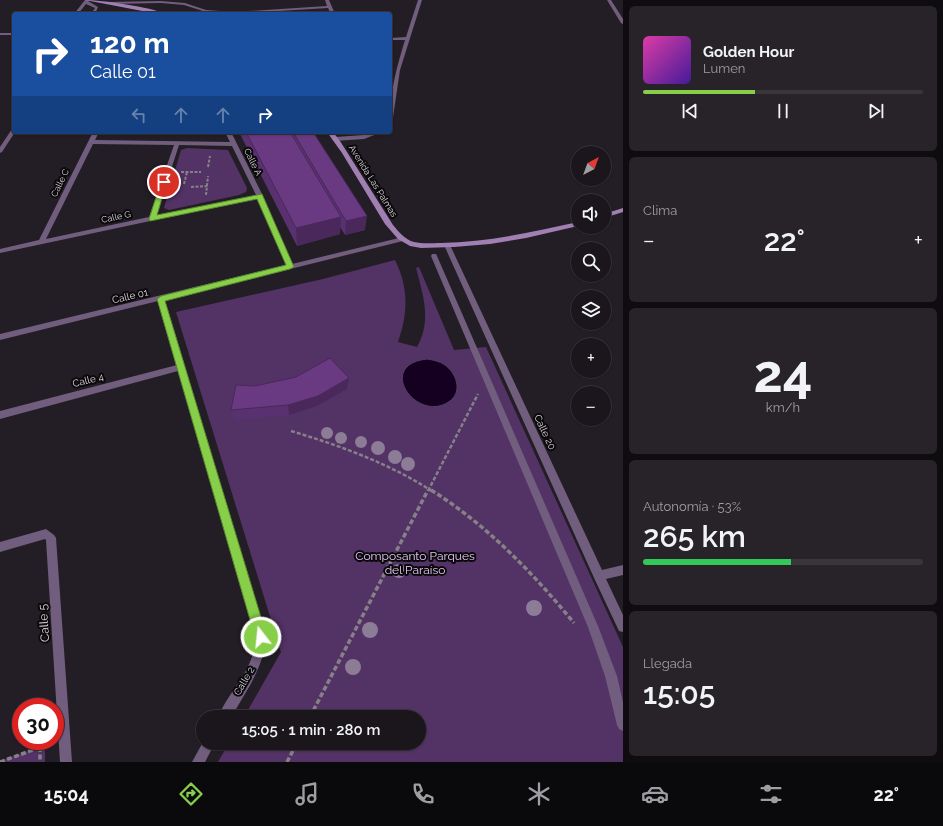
<!DOCTYPE html>
<html lang="es">
<meta charset="utf-8">
<style>
body{margin:0;font-family:Raleway,sans-serif;background:#272329;color:#f1f3f6;height:100vh;display:flex;flex-direction:column;font-size:15px;white-space:nowrap}
*{box-sizing:border-box;margin:0}
p{font-size:13px;color:#9f9fa3}
.icon{flex:none;width:22px;height:22px;fill:none;stroke:currentColor;stroke-width:2;stroke-linecap:round;stroke-linejoin:round}
.map{position:relative;flex:1;overflow:hidden}
.details{display:flex;flex-direction:column;gap:6px;padding:6px;background:#0e0c0f;width:320px}
.details>*{flex:none}
.hud{position:absolute;left:12px;top:12px;width:380px;height:122px;border-radius:4px;box-shadow:0 1px 3px #0004,0 0 0 1px #38353b;background:#1a4fa0;color:#fff;overflow:hidden}
.needle{width:26px;rotate:41deg}
.tools{position:absolute;left:571px;top:146px;display:grid;gap:8px}
.tools a{display:grid;place-items:center;width:40px;height:40px;border-radius:50%;background:#1a161c;box-shadow:0 1px 3px #0004,0 0 0 1px #38353b;font-size:20px}
.speed{position:absolute;left:12px;top:698px;display:flex;gap:8px;font-size:20px;font-weight:700;text-align:center}
.speed>*{display:grid;place-content:center;width:52px;height:52px;border-radius:50%;background:#1a161c;box-shadow:0 1px 3px #0004,0 0 0 1px #38353b;line-height:1}
.speed .limit{border:6px solid #d22;background:#fff;color:#111}
.pin{position:absolute;display:grid;place-items:center;width:34px;height:34px;color:#fff;margin:-17px;border:2px solid #fff;border-radius:50%;box-shadow:0 1px 4px #0007}
.me{position:absolute;width:44px;margin:-22px;rotate:344deg;stroke-linejoin:round;filter:drop-shadow(0 0 3px #0008)}
.turn{display:flex;align-items:center;gap:14px;height:84px;padding:0 12px;font-size:18px}
.turn .icon{width:52px;height:52px;stroke-width:2.5}
.turn b{display:block;font-size:28px;line-height:34px}
.lanes{display:flex;align-items:center;height:38px;padding:0 12px;background:#0003;justify-content:center;gap:20px;direction:ltr}
.lanes .off{opacity:.35}
.big{font-size:30px;font-weight:600;line-height:1.1}
.details .widget{flex:1;display:flex;flex-direction:column;justify-content:center;gap:6px;min-width:0;padding:0 14px;border-radius:6px;background:#272329}
.details .dial{align-items:center;gap:0}
.dial b{font-size:52px;line-height:1}
.song{display:flex;align-items:center;gap:12px}
.cover{width:48px;height:48px;border-radius:6px;background:linear-gradient(135deg,hsl(320 70% 55%),hsl(260 70% 35%))}
.played{height:4px;border-radius:2px;background:linear-gradient(90deg,#88cf49 40%,#38353b 40%)}
.keys{display:flex;justify-content:space-around;direction:ltr}
.heat{display:flex;justify-content:space-between;align-items:center;font-size:22px;direction:ltr}
.charge{height:6px;border-radius:3px;background:linear-gradient(90deg,#34c759 53%,#38353b 0)}
.trip{position:absolute;left:196px;top:710px;width:230px;height:40px;border-radius:20px;background:#1a161c;box-shadow:0 1px 3px #0004,0 0 0 1px #38353b;font-weight:600;line-height:40px;text-align:center}
.menu{display:flex;height:64px;justify-content:space-around;align-items:center;background:#0a090b;color:#9f9fa3}
.menu .icon{width:28px;height:28px}
.menu .current{color:#88cf49}
.menu b{font-size:18px;color:#f1f3f6}
main{display:flex;flex:1;min-height:0}
.map>svg:first-child{display:block}
</style>
<main>
<div class="map">
<svg width="623" height="762" viewBox="0 0 623 762">
<rect width="100%" height="100%" fill="#231e25"/>
<path fill="#533265" d="M187,148L228,150L247,188L246,192L239,195L169,210L164,208L181,150Z
M395,260C409,288 408,313 398,342L417,347C432,320 423,295 416,268L419,267L454,350L486,347L623,647V762H218L229,743H419V717H244L281,652L176,312L323,279Z
M45,745V762H0V761Z"/>
<path fill="#160022" stroke="#51405a" d="M427,359C433,360 439,361 445,365C456,373 463,391 450,401C418,425 374,365 427,359Z"/>
<g fill="none" stroke-linecap="round" stroke-linejoin="round">
<path stroke="#868188" stroke-width="2" stroke-dasharray="3 1.5" stroke-linecap="butt" d="M208,167L210,156
M181,172H201
M184,184L187,172
M191,187L207,186
M206,195L208,176"/>
<path stroke="#868188" stroke-width="2.5" stroke-dasharray="4 2" stroke-linecap="butt" d="M291,431C341,446 388,463 432,491
M428,491L478,394"/>
<path stroke="#868188" stroke-width="3.5" stroke-dasharray="5 2.5" stroke-linecap="butt" d="M431,490C487,525 532,572 574,623
M310,717L428,490
M40,747V762
M0,762L49,744
M287,762L297,743"/>
<path fill="#715d7d" fill-rule="evenodd" d="M432,254H436L437,256L598,626L617,676L623,702V731L619,729L617,725L605,676L588,627L431,256Z"/>
<path fill="#715d7d" fill-rule="evenodd" d="M85,0H89L88,1L98,7L95,14H91L95,8L86,4L78,14H74Z
M325,0H329L335,14H331L328,8L230,14L206,12L184,5L161,3L108,4L106,3L108,2L161,1L185,3L206,10L234,12L327,6Z
M418,0H422L400,70L393,117L390,119C390,91 397,66 405,40H390V38L406,37Z
M607,0H611L623,19V24L621,23Z
M0,33H14V35H0Z
M14,128V132H15L2,152L0,153V147L12,129Z
M93,132H99L95,140L230,142L225,132H231L263,196L292,264L403,237L406,239L403,241L165,300L266,637C264,667 246,692 231,717H218C231,687 253,673 256,637L178,371L0,419V411L177,365L158,301L0,340V334L286,265L258,198L0,253V249L39,240ZM93,144L174,145L149,217L46,239ZM179,145L232,146L256,195L156,216Z
M374,132H382L364,139L335,141L332,139L335,137L363,135Z
M445,243H449L450,245L602,570L623,565V575L606,579L623,615V632L619,631L595,580L444,245Z
M46,529L54,535L56,538L72,762H60L46,540L45,539L0,552V542Z
M203,742L215,743L205,762H192Z"/>
<path fill="#a07fb3" fill-rule="evenodd" d="M85,0C101,0 152,7 165,14H158Z
M327,132H333L340,141L393,225C398,231 405,240 414,242C422,244 433,243 441,243C488,242 533,232 578,222V226L526,238L490,244L454,247L421,248L410,246L398,239L385,224L342,153Z
M623,208V212L604,218V214Z"/>
</g>
<g fill="#8c7c96">
<circle cx="327" cy="433" r="6"/>
<circle cx="341" cy="438" r="6"/>
<circle cx="361" cy="442" r="6"/>
<circle cx="378" cy="448" r="7"/>
<circle cx="395" cy="457" r="7"/>
<circle cx="408" cy="464" r="7"/>
<circle cx="399" cy="571" r="7"/>
<circle cx="534" cy="608" r="8"/>
<circle cx="370" cy="630" r="8"/>
<circle cx="353" cy="667" r="8"/>
</g>
<path fill="#5a3170" d="M239,132H313L365,230L345,235L340,227V234L297,246Z
M349,378L347,389L317,406L289,415L234,420L231,410Z"/>
<path fill="#4a285b" d="M367,216L365,230L345,235L346,221Z
M341,217L340,234L297,246L296,228Z
M349,378L347,389L317,406L289,415L288,405Z"/>
<path fill="#693982" stroke="#4a285b" d="M246,132H290L341,217L296,228Z
M293,132H313L367,216L346,221Z
M330,358L349,378L318,396L288,405L231,410L236,385L255,386L296,377Z"/>
<path fill="#88cf49" stroke="#58872f" d="M164,180L167,182L157,215L262,194L294,267L290,269L165,301L267,637L265,641L261,643L257,641L255,637L157,299L161,296L286,265L257,199L150,221L149,219L161,182Z"/>
<g text-anchor="middle" dominant-baseline="central" stroke-width="4" stroke-linejoin="round" paint-order="stroke">
<g font-size="9" fill="#dad6dc" stroke="#0b090c">
<text transform="translate(253 162) rotate(64)">Calle A</text>
<text transform="translate(373 181) rotate(58)">Avenida Las Palmas</text>
<text transform="translate(60 183) rotate(-64)">Calle C</text>
<text transform="translate(116 217) rotate(-12)">Calle G</text>
</g>
<g font-size="10" fill="#dad6dc" stroke="#0b090c">
<text transform="translate(130 296) rotate(-13)">Calle 01</text>
<text transform="translate(88 380) rotate(-14)">Calle 4</text>
<text transform="translate(545 432) rotate(65)">Calle 20</text>
<text transform="translate(244 681) rotate(-60)">Calle 2</text>
</g>
<g font-size="12" fill="#e2c9f2" stroke="#0b090c">
<text x="415" y="556">Composanto Parques<tspan x="415" dy="14">del Paraíso</tspan></text>
</g>
<g font-size="12" fill="#dad6dc" stroke="#0b090c">
<text transform="translate(44 623) rotate(-94)">Calle 5</text>
</g>
</g>
</svg>
<div class="tools">
<a><svg class="needle" viewBox="-14 -14 28 28"><path d="M0-13l5 13h-10z" fill="#e53935"/><path d="M0 13l5-13h-10z" fill="#9f9fa3"/></svg></a>
<a><svg class="icon" aria-label="sound" viewBox="0 0 24 24"><path d="M4 9h4l5-4v14l-5-4H4zM17 9q2 3 0 6"/></svg></a>
<a><svg class="icon" aria-label="search" viewBox="0 0 24 24"><circle cx="10" cy="10" r="6"/><path d="M15 15l6 6"/></svg></a>
<a><svg class="icon" aria-label="layers" viewBox="0 0 24 24"><path d="M12 4l9 5-9 5-9-5zM3 14l9 5 9-5"/></svg></a>
<a>+</a>
<a>−</a>
</div>
<div class="speed"><div class="limit">30</div></div>
<div class="pin" style="left:164px;top:182px;background:#d93025"><svg class="icon" aria-label="arrive" viewBox="0 0 24 24"><path d="M6 21V4h12l-3 4 3 4H6"/></svg></div>
<svg class="me" style="left:261px;top:637px" viewBox="-20 -20 40 40"><circle r="17" fill="#88cf49" stroke="#fff" stroke-width="3"/><path d="M0-11L8 9 0 5-8 9z" fill="#fff"/></svg>
<div class="trip">15:05 · 1 min · 280 m</div>
<div class="hud">
<div class="turn"><svg class="icon" aria-label="right" viewBox="0 0 24 24"><path d="M7 20v-9h11M14 6l5 5-5 5"/></svg><div><b>120 m</b>Calle 01</div></div>
<div class="lanes"><svg class="icon off" aria-label="left" viewBox="0 0 24 24"><path d="M17 20v-9H6M10 6l-5 5 5 5"/></svg><svg class="icon off" aria-label="ahead" viewBox="0 0 24 24"><path d="M12 20V5M6 11l6-6 6 6"/></svg><svg class="icon off" aria-label="ahead" viewBox="0 0 24 24"><path d="M12 20V5M6 11l6-6 6 6"/></svg><svg class="icon" aria-label="right" viewBox="0 0 24 24"><path d="M7 20v-9h11M14 6l5 5-5 5"/></svg></div>
</div>
</div>
<section class="details">
<div class="widget">
<div class="song"><i class="cover"></i><div><b>Golden Hour</b><p>Lumen</p></div></div>
<div class="played"></div>
<div class="keys"><svg class="icon" aria-label="previous" viewBox="0 0 24 24"><path d="M18 5L8 12l10 7zM5 5v14"/></svg><svg class="icon" aria-label="pause" viewBox="0 0 24 24"><path d="M8 5v14M16 5v14"/></svg><svg class="icon" aria-label="next" viewBox="0 0 24 24"><path d="M6 5l10 7-10 7zM19 5v14"/></svg></div>
</div>
<div class="widget"><p>Clima</p>
<div class="heat"><a>−</a><b class="big">22°</b><a>+</a></div>
</div>
<div class="widget dial"><b>24</b><p>km/h</p></div>
<div class="widget"><p>Autonomía · 53%</p><b class="big">265 km</b><div class="charge"></div></div>
<div class="widget"><p>Llegada</p><b class="big">15:05</b></div>
</section>
</main>
<nav class="menu">
<b>15:04</b>
<svg class="icon current" aria-label="directions" viewBox="0 0 24 24"><path d="M12 3l9 9-9 9-9-9zM9 14v-3h6M13 9l2 2-2 2"/></svg>
<svg class="icon" aria-label="music" viewBox="0 0 24 24"><path d="M9 18V5l10-2v13"/><circle cx="6" cy="18" r="3"/><circle cx="16" cy="16" r="3"/></svg>
<svg class="icon" aria-label="phone" viewBox="0 0 24 24"><path d="M5 4h4l2 5-3 2q2 4 5 5l2-3 5 2v4C11 20 4 13 5 4z"/></svg>
<svg class="icon" aria-label="climate" viewBox="0 0 24 24"><path d="M12 3v18M4 7l16 10M4 17L20 7"/></svg>
<svg class="icon" aria-label="car" viewBox="0 0 24 24"><path d="M5 17H2v-5l4-1 3-4h7l3 4 3 1v5h-3M9 17h6M6 11h13"/><circle cx="7" cy="17" r="2"/><circle cx="17" cy="17" r="2"/></svg>
<svg class="icon" aria-label="filters" viewBox="0 0 24 24"><path d="M4 7h16M4 17h16"/><circle cx="9" cy="7" r="2"/><circle cx="15" cy="17" r="2"/></svg>
<b>22°</b>
</nav>
